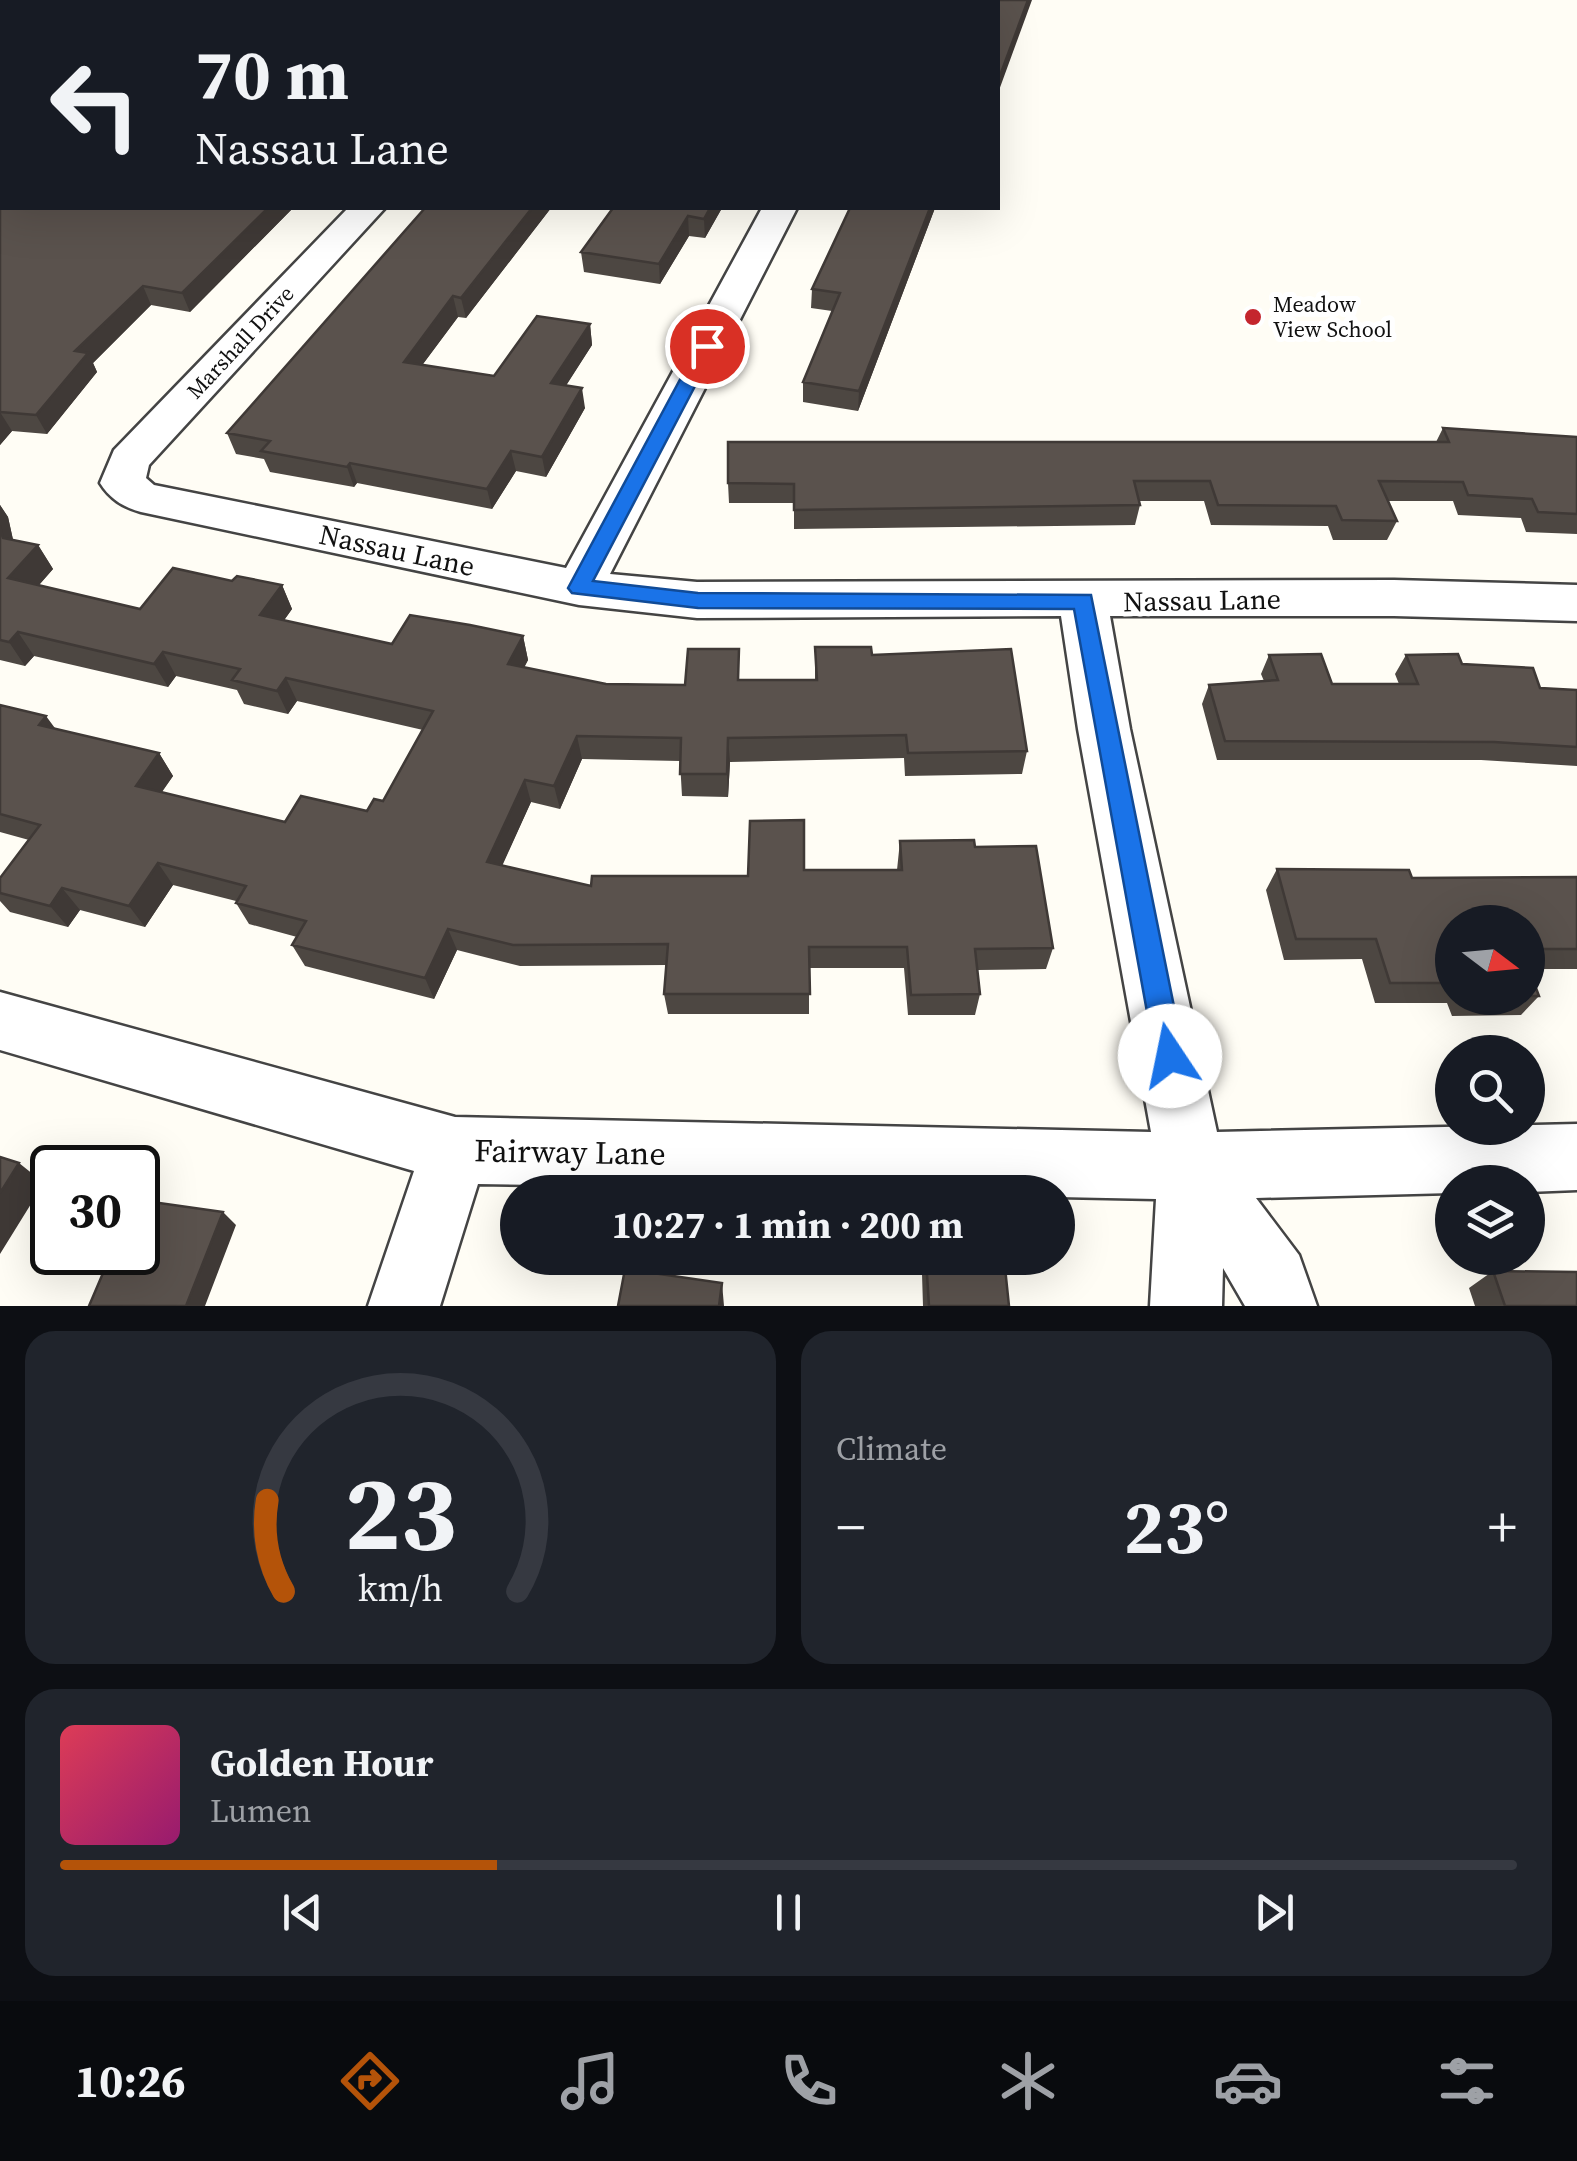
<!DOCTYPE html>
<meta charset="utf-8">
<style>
body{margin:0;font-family:"Source Serif 4",serif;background:#20242c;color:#f1f3f6;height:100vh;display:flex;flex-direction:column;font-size:38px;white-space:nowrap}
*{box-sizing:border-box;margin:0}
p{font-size:32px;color:#9ea1a6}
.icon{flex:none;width:55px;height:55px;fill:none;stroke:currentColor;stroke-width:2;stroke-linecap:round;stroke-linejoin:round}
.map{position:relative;height:1306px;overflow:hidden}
.details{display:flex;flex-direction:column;gap:25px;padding:25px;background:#0d0f14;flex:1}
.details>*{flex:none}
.top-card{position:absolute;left:0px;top:0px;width:1000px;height:210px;box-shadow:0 10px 40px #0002;background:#171b24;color:#f1f3f6;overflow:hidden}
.needle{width:65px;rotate:106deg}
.fabs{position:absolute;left:1435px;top:905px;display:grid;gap:20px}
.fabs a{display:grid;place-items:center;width:110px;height:110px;border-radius:50%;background:#171b24;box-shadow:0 10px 40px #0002;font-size:50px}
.speed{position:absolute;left:30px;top:1145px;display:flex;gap:20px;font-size:50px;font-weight:700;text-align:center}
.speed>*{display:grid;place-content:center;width:130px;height:130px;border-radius:50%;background:#171b24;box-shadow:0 10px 40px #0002;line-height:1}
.speed .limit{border:5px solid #111;border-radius:15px;background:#fff;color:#111}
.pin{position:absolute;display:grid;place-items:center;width:85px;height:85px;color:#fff;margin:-42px;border:5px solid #fff;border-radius:50%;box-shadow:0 2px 10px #0007}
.me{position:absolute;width:110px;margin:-55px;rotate:349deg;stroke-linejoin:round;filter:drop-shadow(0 0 8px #0008)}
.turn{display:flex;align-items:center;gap:35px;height:210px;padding:0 30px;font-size:45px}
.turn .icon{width:130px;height:130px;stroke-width:2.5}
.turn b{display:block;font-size:70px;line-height:85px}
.big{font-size:75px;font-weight:700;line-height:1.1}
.details .card{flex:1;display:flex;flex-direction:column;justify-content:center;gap:15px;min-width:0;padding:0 35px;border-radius:30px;background:#20242c}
.details .dial{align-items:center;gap:0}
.dial svg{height:260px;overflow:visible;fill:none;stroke:#363941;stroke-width:7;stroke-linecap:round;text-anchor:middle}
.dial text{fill:#f1f3f6;stroke:none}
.song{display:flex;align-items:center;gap:30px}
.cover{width:120px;height:120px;border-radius:15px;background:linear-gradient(135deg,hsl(350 70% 55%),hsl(320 70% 35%))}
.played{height:10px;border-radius:5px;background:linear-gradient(90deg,#b45309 30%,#363941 30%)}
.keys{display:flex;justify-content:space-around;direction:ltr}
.heat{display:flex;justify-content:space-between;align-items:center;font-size:55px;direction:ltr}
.details .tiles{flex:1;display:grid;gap:25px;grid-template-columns:1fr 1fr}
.card:last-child{grid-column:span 2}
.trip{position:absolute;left:500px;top:1175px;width:575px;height:100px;border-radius:50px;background:#171b24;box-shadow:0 10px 40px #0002;font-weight:700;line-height:100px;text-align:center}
.dock{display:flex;height:160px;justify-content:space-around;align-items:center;background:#090b0e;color:#9ea1a6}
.dock .icon{width:70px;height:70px}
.dock .selected{color:#b45309}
.dock b{font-size:45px;color:#f1f3f6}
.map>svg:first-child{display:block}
</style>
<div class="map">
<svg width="1577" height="1306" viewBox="0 0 1577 1306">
<rect width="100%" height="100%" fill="#fffdf5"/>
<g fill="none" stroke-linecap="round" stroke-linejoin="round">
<g stroke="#444" stroke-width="5">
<path id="minor" d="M348,208H385L149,465L146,478L154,485L566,568L762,208H797L610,574L697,582L1394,580L1577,585V621L1394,616H1110L1130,729L1217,1132L1577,1124V1190L1528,1192V1182H1452V1193L1256,1198L1299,1255L1317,1306H1245L1223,1268L1222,1306H1150L1156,1199L1058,1197V1192L478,1184L440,1306H368L414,1171L0,1050V992L455,1117L1151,1132L1078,729L1061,616L697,618L579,605L141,512C123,507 110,499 100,483L114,450Z"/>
</g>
<use href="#minor" fill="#fff" fill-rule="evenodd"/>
</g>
<path fill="#4d4742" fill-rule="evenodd" d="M0,208H293L190,312L151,305L93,363L97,372L47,434L12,431L0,445Z
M425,208H551L466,318L458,317L422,365L494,376L590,324L592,345L566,385L585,408L546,477L516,471L492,509L357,483L354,487L270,472L264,459L236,454L227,433Z
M613,208H722L705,238L689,236L660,284L584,272L581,252Z
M935,208L858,411L803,402V382L832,311L811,308L812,289Z
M1443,428L1577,437V534L1526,532L1521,518L1458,515L1453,501H1388L1397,521L1387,540H1333L1328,526L1211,525L1204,501H1139L1140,505L1135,525L794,529V503H729L728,483L1436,442Z
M0,505L8,517L13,540L38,545L53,569L39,585L140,609L232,581L282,585L292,609L284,620L392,644L523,636L528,660L524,667L606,684L685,685L739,680H815V647L872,655L1027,751L1022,774L905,776L904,758L730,762L728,797L682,796L680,761L582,759L560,809L531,802L502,865L591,886L748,876L804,870H897L900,841L975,847L1053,948L1046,969L977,970L980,994L975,1015H908L904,968H809V1014H668L664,994L666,965L520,966L457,950L434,999L305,966L292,945L297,937L249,924L236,903V901L173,885L145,927L80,910L68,927L10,912L0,901V878L29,840L0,832V705L56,729L159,753L173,776L162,792L285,822L367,811L383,801L423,730L297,701L288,714L244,704L237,690L176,676L168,687L34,656L25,666L0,660Z
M1269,655L1332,684H1399L1395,674L1406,655L1462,664L1540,688L1577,690V766L1481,760H1217L1202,704L1209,685L1264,681L1261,674Z
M1277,869L1412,878L1577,877V969H1528L1539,996L1521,1015L1452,1016L1447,1003H1375L1362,959L1284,960L1266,890ZM1452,922H1528V998H1452Z
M926,1258L1009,1306H923L922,1274Z
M1493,1271L1577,1306H1475L1469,1288Z"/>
<path fill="#3f3936" d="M128,0H152L153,2H129Z
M452,0H465L466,2H449Z
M1028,0H1032L998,93V81Z
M2,95V118L0,120V96Z
M268,208H293L190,312L182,293Z
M532,208H551L466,318L461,298Z
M710,208H722L705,238L704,219Z
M930,208H935L858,411L859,391Z
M688,216L689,236L660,284L659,264Z
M143,286L151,305L93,363L97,372L47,434L36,415L75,351Z
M453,296L458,317L409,383L404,362Z
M590,324L592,345L555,403L551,383Z
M582,388L585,408L546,477L542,457Z
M0,412L12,431L0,445Z
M511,451L516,471L492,509L487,489Z
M350,463L357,483L354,487L347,467Z
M0,505L8,517L18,562L3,538L0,526Z
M38,545L53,569L24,602L8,578Z
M282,585L292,609L271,639L260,615Z
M18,632L34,656L25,666L9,642Z
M523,636L528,660L514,688L508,664Z
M163,652L176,676L168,687L154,664Z
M286,678L297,701L288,714L277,691Z
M46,716L63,739L39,725Z
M577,736L582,759L560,809L554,786Z
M728,738L730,762L728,797L727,774Z
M159,753L173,776L150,808L136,786Z
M525,780L531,802L494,884L487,862Z
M158,863L173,885L145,927L129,906Z
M62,888L80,910L68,927L50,906Z
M448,929L457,950L434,999L425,978Z
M19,1163L44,1183L0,1254V1193Z
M223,1212L236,1225L205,1306H186Z
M722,1283L724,1306H719Z"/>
<path fill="#5a524d" stroke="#3f3936" stroke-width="2.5" d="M4,0H138L134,2H7Z
M295,0H452L449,2H292Z
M606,0H821L820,2H604Z
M948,0H1028L998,81V2H947Z
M0,26H2V95L0,96Z
M2,206V208H268L182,293L143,286L75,351L88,353L36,415L0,412V208Z
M425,208H532L461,298L453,296L404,362L494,376L537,316L590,324L551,383L582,388L542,457L511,451L487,489L350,463L347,467L261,451L270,441L227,433Z
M613,208H710L704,219L688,216L659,264L581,252Z
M850,208H930L859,391L803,382L840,293L812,289Z
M1443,428L1577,437V514L1538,512L1532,499L1468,495L1463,482L1379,481L1397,521L1342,520L1336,506L1218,505L1210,481H1134L1140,505L794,510V484L728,483V442H1449Z
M0,526L3,538L38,545L8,578L140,609L173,568L232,581L237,576L282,585L260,615L392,644L410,615L470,625L523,636L508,664L606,684L685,685L688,649H739L738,680H817L815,647H871L872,655L1011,649L1027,751L908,753L906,735L728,738L727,774H680L681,738L577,736L554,786L525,780L487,862L591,886L592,876H748L750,821L804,820V870H902L900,841L974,840L975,847L1036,846L1053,948L975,949L980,994L911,995L907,947H809L810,994H664L668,944L513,945L448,929L425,978L292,945L306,921L236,903L246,886L158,863L129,906L62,888L50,906L0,893V878L40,825L0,814V705L46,716L39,725L159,753L136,786L285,822L301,796L367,811L374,799L383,801L433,711L286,678L277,691L232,680L240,669L163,652L154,664L18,632L9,642L0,640Z
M1321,654L1332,684H1418L1406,655L1458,654L1462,664L1533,668L1540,688L1577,690V747L1494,742L1225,741L1209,685L1278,680L1269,655Z
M1277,869L1409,870L1412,878L1577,877V949H1528V922H1452V983H1390L1376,939H1296Z
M1528,967L1539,996H1528Z
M0,1157L19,1163L0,1193Z
M138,1200L223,1212L186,1306H89L112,1252H138Z
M926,1258H1004L1009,1306H929Z
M625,1269L722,1283L719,1306H618Z
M1493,1271L1577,1272V1306H1505Z"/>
<path fill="#1a73e8" stroke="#114b97" stroke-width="2.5" d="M707,340L716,346L593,581L698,593L1091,595L1184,1056L1180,1066L1170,1070L1159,1066L1155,1056L1074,609L698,608L572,593L568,588L698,346Z"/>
<circle fill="#c4262e" stroke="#fff" stroke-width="4" cx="1253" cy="317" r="10"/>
<g text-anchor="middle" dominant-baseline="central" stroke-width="10" stroke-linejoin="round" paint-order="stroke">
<g font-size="22" fill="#111" stroke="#fff" text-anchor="start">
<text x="1273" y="304">Meadow<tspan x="1273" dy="25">View School</tspan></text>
</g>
<g font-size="22" fill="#111" stroke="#fff">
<text transform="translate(240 342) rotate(-47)">Marshall Drive</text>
</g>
<g font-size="28" fill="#111" stroke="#fff">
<text transform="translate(397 550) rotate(12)">Nassau Lane</text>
<text transform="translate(1202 600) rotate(-1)">Nassau Lane</text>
</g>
<g font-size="32" fill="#111" stroke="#fff">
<text transform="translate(570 1152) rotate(1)">Fairway Lane</text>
</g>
</g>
</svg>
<div class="fabs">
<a><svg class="needle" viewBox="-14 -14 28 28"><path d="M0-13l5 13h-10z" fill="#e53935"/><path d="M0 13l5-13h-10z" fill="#9ea1a6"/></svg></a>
<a><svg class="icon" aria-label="search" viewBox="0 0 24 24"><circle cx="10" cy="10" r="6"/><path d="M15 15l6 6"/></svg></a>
<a><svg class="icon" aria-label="layers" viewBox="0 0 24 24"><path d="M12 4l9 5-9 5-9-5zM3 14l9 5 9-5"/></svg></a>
</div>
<div class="speed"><div class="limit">30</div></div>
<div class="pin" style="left:707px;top:346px;background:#d93025"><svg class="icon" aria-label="arrive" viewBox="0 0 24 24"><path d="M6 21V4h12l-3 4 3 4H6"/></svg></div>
<svg class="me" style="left:1170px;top:1056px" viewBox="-20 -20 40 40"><circle r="19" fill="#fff"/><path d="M0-13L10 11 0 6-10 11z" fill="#1a73e8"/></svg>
<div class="trip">10:27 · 1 min · 200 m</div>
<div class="top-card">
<div class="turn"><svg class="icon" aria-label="left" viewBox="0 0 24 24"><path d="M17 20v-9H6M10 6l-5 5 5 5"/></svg><div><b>70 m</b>Nassau Lane</div></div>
</div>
</div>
<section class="details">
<div class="tiles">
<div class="card dial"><svg viewBox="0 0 100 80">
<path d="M14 69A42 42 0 1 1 86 69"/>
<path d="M14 69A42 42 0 0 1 9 41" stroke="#b45309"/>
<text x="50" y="56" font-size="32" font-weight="700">23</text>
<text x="50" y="72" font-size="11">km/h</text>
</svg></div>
<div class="card"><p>Climate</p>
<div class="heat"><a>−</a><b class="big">23°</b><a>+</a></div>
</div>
<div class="card">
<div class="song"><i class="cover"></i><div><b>Golden Hour</b><p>Lumen</p></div></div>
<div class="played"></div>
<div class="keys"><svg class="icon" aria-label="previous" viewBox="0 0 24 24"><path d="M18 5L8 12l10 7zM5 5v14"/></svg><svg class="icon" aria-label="pause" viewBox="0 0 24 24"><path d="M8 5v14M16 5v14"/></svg><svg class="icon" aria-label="next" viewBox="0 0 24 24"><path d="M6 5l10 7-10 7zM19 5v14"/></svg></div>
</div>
</div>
</section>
<nav class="dock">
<b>10:26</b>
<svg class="icon selected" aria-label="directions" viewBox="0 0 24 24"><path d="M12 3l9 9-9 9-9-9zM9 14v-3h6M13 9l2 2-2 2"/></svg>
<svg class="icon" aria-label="music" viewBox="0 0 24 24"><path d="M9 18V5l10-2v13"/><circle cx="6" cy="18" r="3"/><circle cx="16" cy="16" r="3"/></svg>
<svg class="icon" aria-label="phone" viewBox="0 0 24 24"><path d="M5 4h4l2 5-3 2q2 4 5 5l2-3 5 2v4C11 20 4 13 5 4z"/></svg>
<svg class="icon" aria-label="climate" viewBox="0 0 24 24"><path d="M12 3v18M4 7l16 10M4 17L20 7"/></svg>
<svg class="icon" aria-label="car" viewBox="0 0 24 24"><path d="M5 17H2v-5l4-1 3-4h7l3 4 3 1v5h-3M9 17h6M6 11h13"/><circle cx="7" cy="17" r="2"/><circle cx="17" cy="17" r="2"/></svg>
<svg class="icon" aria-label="filters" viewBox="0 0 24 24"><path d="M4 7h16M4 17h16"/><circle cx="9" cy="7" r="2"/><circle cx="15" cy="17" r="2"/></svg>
</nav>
